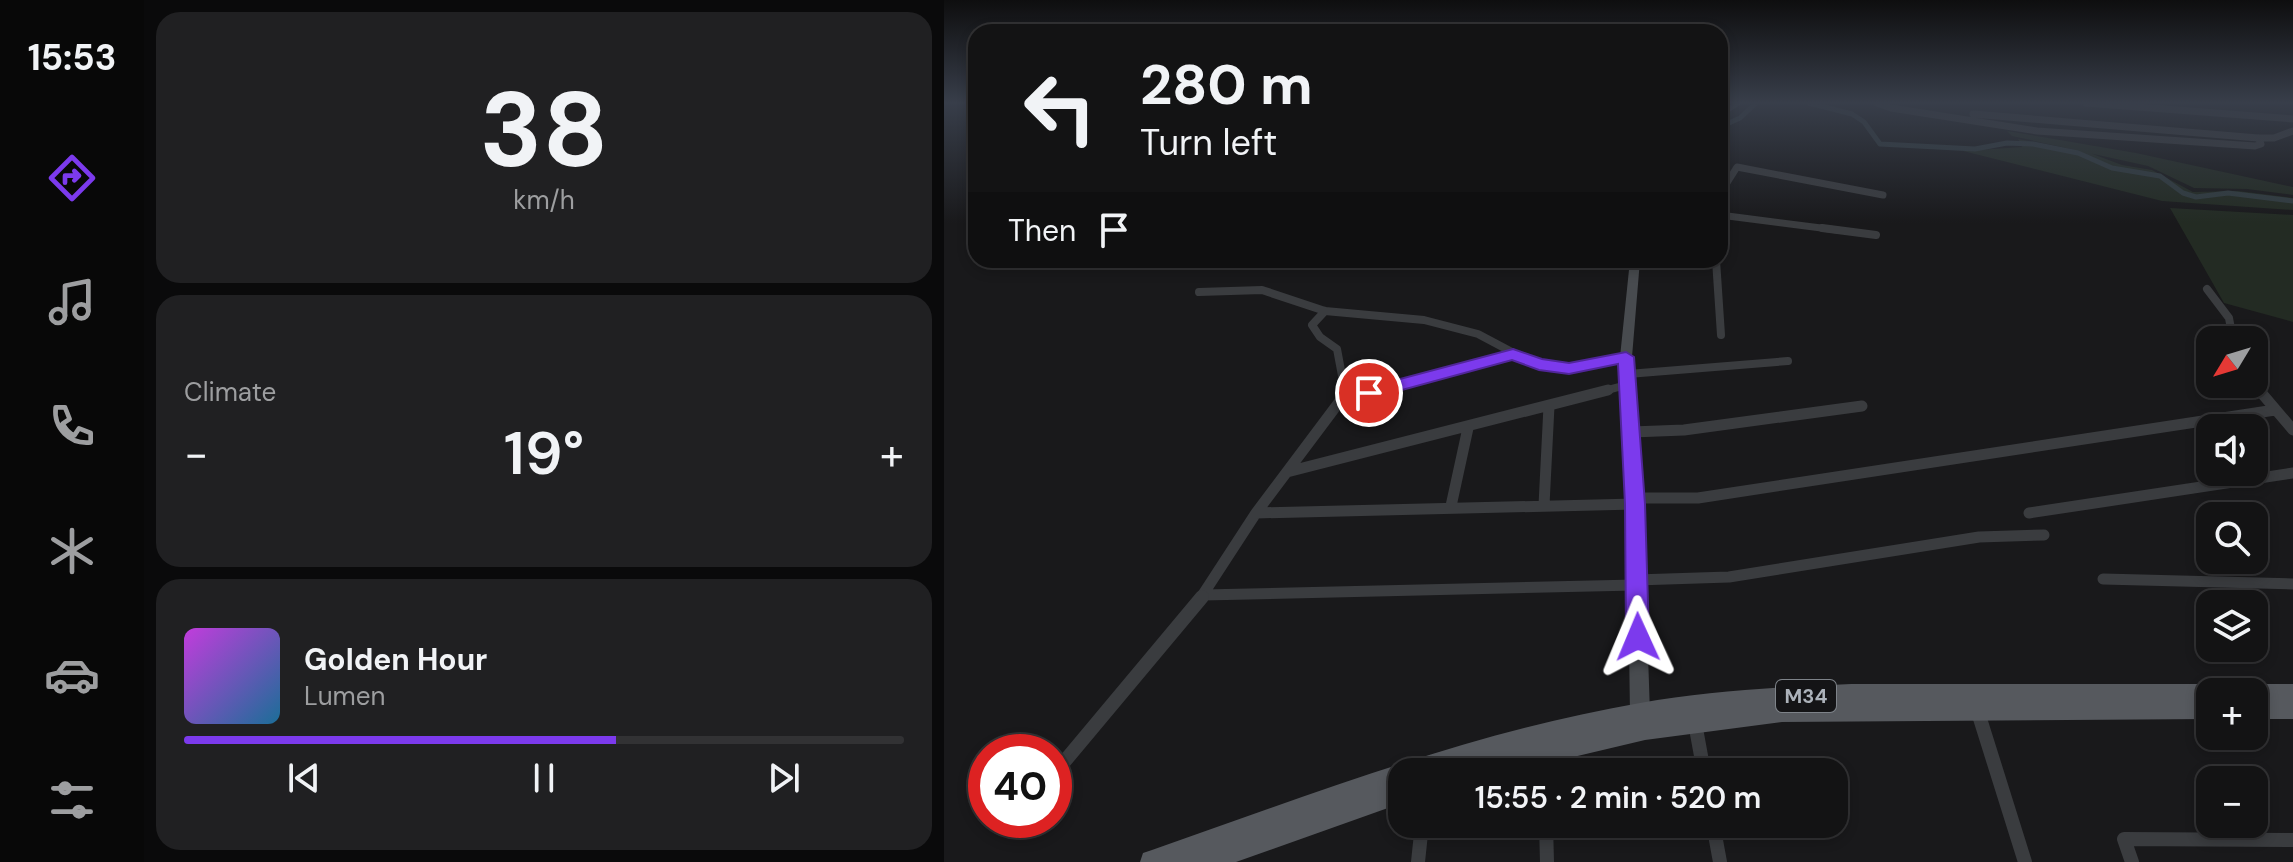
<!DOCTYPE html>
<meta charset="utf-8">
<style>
body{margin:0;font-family:"DM Sans",sans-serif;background:#202022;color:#f1f3f6;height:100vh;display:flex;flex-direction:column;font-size:30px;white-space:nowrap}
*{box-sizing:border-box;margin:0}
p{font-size:26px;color:#9d9ea0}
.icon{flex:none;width:44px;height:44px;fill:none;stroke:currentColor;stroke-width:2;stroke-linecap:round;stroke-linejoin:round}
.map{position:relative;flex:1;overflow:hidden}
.side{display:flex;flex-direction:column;gap:12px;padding:12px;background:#0a0a0b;width:800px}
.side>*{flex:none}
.top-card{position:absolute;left:24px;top:24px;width:760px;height:244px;border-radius:24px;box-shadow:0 4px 12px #0003,0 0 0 2px #323234;background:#131314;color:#f1f3f6;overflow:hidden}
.needle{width:52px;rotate:232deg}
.buttons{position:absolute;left:1252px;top:326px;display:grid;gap:16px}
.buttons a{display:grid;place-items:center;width:72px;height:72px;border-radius:16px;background:#131314;box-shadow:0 4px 12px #0003,0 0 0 2px #323234;font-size:40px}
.speed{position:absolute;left:24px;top:734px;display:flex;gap:16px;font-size:40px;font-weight:700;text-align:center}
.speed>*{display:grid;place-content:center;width:104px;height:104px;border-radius:50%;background:#131314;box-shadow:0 4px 12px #0003,0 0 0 2px #323234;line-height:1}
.speed .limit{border:12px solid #d22;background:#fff;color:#111}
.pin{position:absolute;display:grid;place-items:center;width:68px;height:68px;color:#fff;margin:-34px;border:4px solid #fff;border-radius:50%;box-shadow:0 2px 8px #0007}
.me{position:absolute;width:88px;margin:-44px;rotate:359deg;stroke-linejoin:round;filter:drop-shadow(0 0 6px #0008)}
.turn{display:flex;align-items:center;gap:28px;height:168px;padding:0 40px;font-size:36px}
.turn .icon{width:104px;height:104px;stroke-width:2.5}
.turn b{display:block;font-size:56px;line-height:68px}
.then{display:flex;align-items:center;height:76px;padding:0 40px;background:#0003;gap:16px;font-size:30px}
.big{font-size:60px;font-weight:600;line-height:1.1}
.side .card{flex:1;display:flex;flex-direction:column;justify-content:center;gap:12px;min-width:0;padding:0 28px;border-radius:24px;background:#202022}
.side .dial{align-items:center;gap:0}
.dial b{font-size:104px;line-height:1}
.song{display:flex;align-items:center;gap:24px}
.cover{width:96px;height:96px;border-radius:12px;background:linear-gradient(135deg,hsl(290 70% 55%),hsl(200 70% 35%))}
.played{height:8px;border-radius:4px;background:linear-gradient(90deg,#7c3aed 60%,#323234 60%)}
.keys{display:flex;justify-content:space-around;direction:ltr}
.heat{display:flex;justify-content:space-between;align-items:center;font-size:44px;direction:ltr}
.trip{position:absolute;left:444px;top:758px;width:460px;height:80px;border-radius:24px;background:#131314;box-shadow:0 4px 12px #0003,0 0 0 2px #323234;font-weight:600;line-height:80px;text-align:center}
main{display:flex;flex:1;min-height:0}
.tab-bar{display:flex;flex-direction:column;width:144px;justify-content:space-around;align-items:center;background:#080808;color:#9d9ea0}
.tab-bar .icon{width:56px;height:56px}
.tab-bar .on{color:#7c3aed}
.tab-bar b{font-size:36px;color:#f1f3f6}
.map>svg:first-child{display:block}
</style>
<main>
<nav class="tab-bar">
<b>15:53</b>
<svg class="icon on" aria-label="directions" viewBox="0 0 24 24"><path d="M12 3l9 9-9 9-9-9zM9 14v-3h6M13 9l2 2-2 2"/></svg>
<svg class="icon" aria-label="music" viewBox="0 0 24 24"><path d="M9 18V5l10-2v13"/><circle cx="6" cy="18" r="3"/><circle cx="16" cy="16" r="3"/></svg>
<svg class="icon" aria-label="phone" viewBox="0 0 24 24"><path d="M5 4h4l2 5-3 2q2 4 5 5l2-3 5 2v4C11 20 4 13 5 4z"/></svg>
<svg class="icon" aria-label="climate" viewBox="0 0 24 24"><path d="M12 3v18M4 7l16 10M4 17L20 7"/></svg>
<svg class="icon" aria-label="car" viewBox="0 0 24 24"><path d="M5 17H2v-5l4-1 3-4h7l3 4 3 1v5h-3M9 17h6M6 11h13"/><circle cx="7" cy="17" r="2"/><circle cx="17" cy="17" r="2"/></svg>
<svg class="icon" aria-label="filters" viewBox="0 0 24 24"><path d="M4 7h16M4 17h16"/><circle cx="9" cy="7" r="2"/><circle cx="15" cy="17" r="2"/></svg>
</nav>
<section class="side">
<div class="card dial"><b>38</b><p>km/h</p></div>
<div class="card"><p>Climate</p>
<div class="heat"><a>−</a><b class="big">19°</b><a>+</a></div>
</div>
<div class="card">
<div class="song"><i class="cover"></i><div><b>Golden Hour</b><p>Lumen</p></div></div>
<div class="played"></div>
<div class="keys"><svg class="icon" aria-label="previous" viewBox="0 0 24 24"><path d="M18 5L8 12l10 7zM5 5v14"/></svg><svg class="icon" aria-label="pause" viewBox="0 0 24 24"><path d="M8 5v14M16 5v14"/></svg><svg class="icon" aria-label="next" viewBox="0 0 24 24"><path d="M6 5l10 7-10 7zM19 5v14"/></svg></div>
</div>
</section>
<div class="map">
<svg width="1349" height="862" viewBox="0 0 1349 862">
<rect width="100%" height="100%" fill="#19191b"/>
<path fill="#232b23" d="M1063,131L1192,153L1349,187V195L1303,189L1250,188L1204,166L1068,136Z
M1074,139L1146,153L1178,165L1208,170L1249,192L1294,191L1349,198V210L1218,201L1019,151L1078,147Z
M1226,208L1349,215V322L1280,303Z"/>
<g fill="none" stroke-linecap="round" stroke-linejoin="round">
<path stroke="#313c40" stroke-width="5" d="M865,103L908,114L920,122L936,144L1031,149L1063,143L1089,144L1134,153L1168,168L1216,176L1239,193L1252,197L1284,193L1349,201
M776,127L796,118L812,103"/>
<path stroke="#3a3c3f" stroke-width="7" d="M933,103L947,108L1093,131L1311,146L1317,144L1314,138
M1142,103L1349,119
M1029,114L1314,138H1330L1349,131
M776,194L793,167L939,195
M776,215L893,230"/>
<path stroke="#3a3c3f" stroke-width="8" d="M878,228L932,235
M772,260L777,335
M1263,289L1285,318L1289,340
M255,292L318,290L381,311L480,320L534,334L585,361L615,368H635L682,357
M381,311L368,325L376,337L393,349L399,381L397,392
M684,374L844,361
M1310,384L1317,392
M430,392L569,354
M656,392L686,384"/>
<path stroke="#3a3c3f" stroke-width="11" d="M1315,390L1349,430
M396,401L437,390
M688,432L740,430L918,406
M343,472L664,390
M691,498H754L1331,410
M600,505L605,406
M507,506L524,428
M312,513L691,504
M1085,513L1349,473
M1159,579L1349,584
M692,580L785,577L1035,537L1100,535
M259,595L692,585
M256,599L312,513L396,401L398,390"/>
<path stroke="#3a3c3f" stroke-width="14" d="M1033,709L1081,862
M751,723L760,772
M601,753V772
M110,774L258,597
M602,824L603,862
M769,824L776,862
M69,825L73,820
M474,862L478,824
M1188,862L1180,839L1349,840"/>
<path fill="#484b4f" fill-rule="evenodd" d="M790,103H799L776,118V111Z
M686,260H696L688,357L699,504L706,714L703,721L696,723L689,721L686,714L683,504L676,357Z"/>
<path fill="#56595e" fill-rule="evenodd" d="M907,684H1266L1274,687L1276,692H1266V719L838,722L701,740L566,772H458V803L292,862H196L199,853L208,850C368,794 528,732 696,703C766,691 836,687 907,684Z
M1310,684H1349V719H1310V692H1300L1302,687Z"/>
</g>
<linearGradient id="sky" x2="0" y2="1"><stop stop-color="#0e0e0f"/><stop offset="0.46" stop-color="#383e4a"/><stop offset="1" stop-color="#383e4a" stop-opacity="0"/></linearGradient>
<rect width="1349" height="223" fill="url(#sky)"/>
<path fill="#7c3aed" stroke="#51269a" stroke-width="2" d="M569,349L598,359L625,363L682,352L690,357L701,504L705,637L702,644L694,647L685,644L682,637L681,504L674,364L625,374L595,370L568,360L425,399L416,393L418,389Z"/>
<g text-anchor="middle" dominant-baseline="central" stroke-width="8" stroke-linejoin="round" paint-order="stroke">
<rect fill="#141416" stroke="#7e8389" stroke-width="2" x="832" y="680" width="60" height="32" rx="6"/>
<g font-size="20" font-weight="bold" fill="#acb2ba">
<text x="862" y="696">M34</text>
</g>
</g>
</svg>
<div class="buttons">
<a><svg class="needle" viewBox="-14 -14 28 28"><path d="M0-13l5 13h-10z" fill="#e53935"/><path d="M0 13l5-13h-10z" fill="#9d9ea0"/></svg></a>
<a><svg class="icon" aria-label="sound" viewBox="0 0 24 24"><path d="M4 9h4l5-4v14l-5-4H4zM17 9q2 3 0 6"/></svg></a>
<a><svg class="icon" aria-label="search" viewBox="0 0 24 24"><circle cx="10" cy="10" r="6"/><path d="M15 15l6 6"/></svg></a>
<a><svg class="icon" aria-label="layers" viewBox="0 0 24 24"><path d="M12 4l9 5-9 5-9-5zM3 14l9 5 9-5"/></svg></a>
<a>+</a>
<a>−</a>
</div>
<div class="speed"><div class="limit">40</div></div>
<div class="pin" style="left:425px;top:393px;background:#d93025"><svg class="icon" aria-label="arrive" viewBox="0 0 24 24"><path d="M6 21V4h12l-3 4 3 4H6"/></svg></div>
<svg class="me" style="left:694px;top:637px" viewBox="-20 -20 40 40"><path d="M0-17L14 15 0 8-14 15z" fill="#7c3aed" stroke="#fff" stroke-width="4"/></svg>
<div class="trip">15:55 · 2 min · 520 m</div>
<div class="top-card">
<div class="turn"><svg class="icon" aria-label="left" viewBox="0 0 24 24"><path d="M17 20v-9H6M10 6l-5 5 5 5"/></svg><div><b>280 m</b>Turn left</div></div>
<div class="then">Then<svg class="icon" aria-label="arrive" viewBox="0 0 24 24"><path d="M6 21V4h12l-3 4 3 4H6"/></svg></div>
</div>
</div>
</main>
